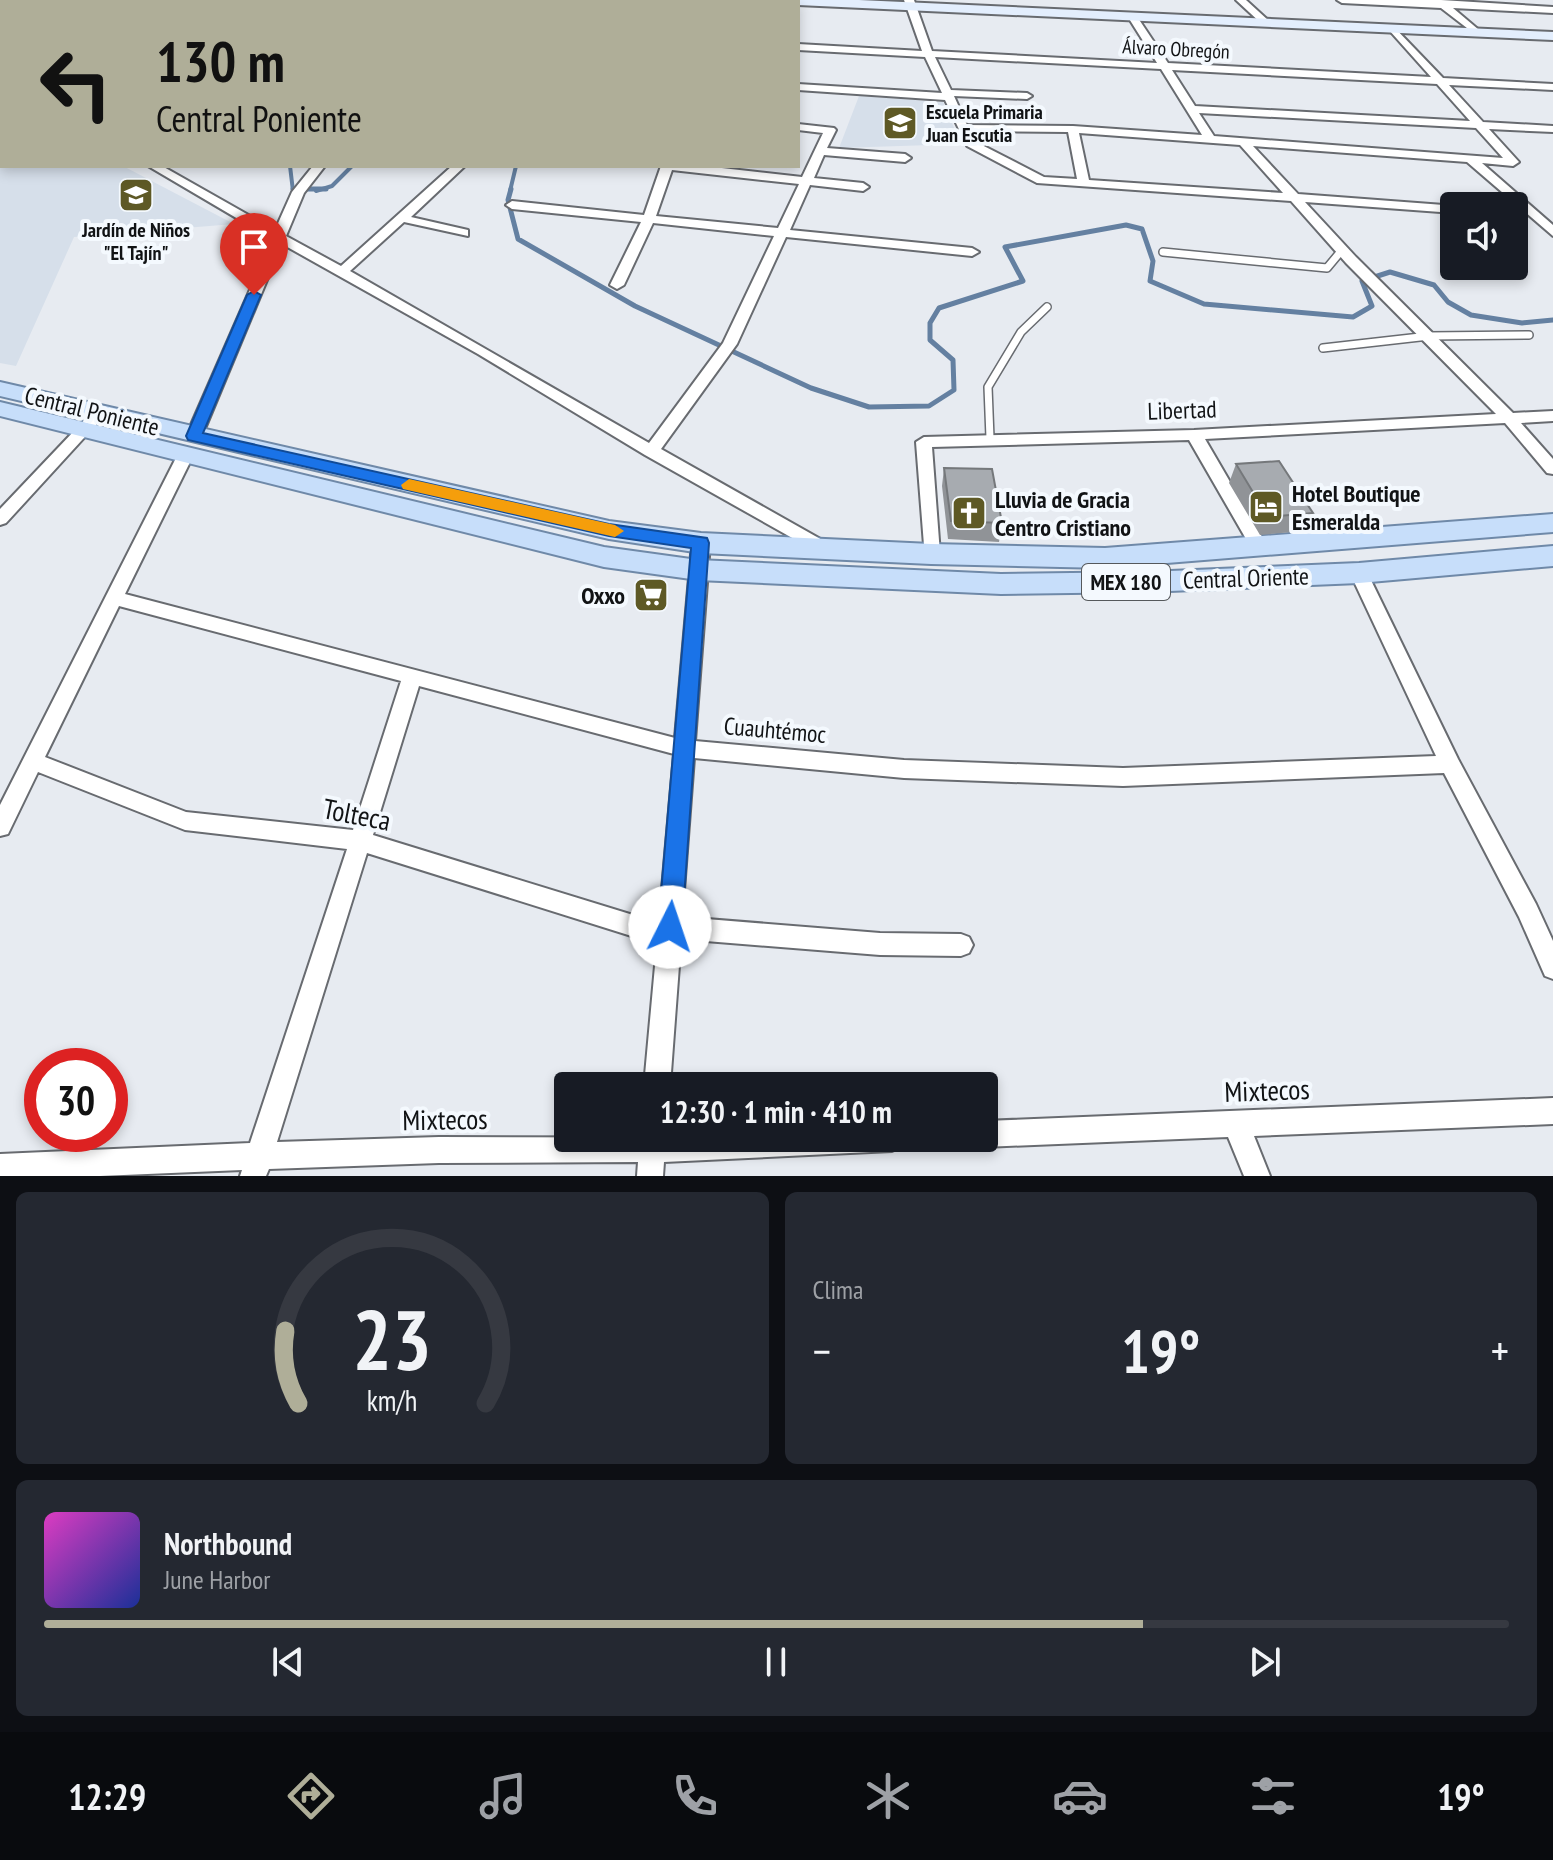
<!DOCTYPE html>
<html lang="es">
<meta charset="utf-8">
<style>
body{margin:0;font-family:"PT Sans Narrow",sans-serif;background:#242831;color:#f1f3f6;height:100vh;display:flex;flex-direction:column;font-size:30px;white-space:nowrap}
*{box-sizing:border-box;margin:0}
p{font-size:26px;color:#9ea1a6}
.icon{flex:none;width:44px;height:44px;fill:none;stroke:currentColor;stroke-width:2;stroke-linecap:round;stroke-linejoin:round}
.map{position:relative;height:1176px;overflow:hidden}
.drawer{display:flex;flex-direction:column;gap:16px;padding:16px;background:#0d0f14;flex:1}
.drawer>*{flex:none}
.hud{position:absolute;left:0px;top:0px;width:800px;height:168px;box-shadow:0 4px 12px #0003;background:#afae98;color:#111;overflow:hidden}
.fabs{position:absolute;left:1440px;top:192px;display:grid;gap:16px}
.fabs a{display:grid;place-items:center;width:88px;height:88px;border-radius:8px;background:#171b24;box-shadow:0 4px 12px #0003;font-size:40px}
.speed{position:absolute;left:24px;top:1048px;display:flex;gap:16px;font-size:40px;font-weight:700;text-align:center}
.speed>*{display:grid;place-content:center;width:104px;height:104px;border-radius:50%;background:#171b24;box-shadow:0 4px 12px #0003;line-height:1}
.speed .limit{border:12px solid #d22;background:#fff;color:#111}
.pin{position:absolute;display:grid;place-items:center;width:68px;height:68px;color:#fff;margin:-82px -34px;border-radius:50% 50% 50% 0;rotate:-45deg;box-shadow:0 0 8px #0007}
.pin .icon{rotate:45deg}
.me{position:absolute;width:88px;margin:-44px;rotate:4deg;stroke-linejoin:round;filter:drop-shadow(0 0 6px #0008)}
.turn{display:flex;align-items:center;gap:28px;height:168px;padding:0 24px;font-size:36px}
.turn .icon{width:104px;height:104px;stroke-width:2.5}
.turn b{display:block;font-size:56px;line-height:68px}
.big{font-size:60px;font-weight:600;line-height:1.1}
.drawer .widget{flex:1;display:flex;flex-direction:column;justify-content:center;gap:12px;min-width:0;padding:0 28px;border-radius:12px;background:#242831}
.drawer .dial{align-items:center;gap:0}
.dial svg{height:208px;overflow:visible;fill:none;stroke:#363941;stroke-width:7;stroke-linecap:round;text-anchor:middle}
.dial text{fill:#f1f3f6;stroke:none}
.song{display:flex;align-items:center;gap:24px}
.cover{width:96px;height:96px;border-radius:12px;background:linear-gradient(135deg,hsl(310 70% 55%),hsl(230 70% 35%))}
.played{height:8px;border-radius:4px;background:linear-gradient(90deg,#afae98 75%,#363941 75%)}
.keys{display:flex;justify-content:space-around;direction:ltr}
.heat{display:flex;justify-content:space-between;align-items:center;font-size:44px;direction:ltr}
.drawer .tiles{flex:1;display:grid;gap:16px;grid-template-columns:1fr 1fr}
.widget:last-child{grid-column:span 2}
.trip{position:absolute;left:554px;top:1072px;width:444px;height:80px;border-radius:8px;background:#171b24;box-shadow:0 4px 12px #0003;font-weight:600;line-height:80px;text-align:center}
.dock{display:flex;height:128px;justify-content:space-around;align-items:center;background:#090b0e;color:#9ea1a6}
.dock .icon{width:56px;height:56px}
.dock .selected{color:#afae98}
.dock b{font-size:36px;color:#f1f3f6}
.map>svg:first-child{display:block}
</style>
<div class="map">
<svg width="1553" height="1176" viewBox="0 0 1553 1176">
<rect width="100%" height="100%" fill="#e7ebf1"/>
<path fill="#d6dfea" d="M859,96L943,102L961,144L839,148Z
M0,130L2,166H123L234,224L74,237L16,366L0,363Z"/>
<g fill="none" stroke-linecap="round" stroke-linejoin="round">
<path stroke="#6480a1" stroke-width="4" d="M290,166L293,191H299
M316,191L332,186L352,166
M510,191L516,166"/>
<path stroke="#6480a1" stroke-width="5" d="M293,189H326
M511,189L508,200L518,239L635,306L811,388L869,407L929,406L954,390L953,360L930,340V323L939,308L1023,281L1005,247L1126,225L1142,229L1153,261L1150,281L1204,304L1353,317L1372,306L1362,281L1390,272L1434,285L1448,302L1471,315L1522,323L1553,320"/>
<g stroke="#686b70" stroke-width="10">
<path id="lane" d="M1163,252L1327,268L1342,250
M1323,348L1429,336L1529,335
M990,438L988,387L1021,332L1047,307"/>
</g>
<g stroke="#686b70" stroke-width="4">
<path id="street" d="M57,0H67L55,2Z
M210,0H220L208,2Z
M369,0H379L368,2Z
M700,0H710V2H700Z
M904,0H914L932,51L1157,63L1128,17L1133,14L1136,15L1168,63L1431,77L1389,30V26L1392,25L1443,78L1553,84V90L1449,85L1483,122L1553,126V132L1489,129L1519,162L1513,166L1482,163L1553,225V236L1467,162L1253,146L1298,194L1457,206H1454V213L1305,202L1356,257L1513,413L1553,411V421L1521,423L1553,459V474L1547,473L1505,423L1205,439L1268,547L1259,553L1253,551L1189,440L932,447L940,554L931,560L925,558L916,442L924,437L1194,430L1496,414L1346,263L1291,201L1037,183L967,146L945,100L798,90V84L942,93L925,57L798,50V44L922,51ZM935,57L1161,69L1202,135L1073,126L967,125L954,96L1027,99L1032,96L1027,93L951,90ZM1172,70L1437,84L1470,121L1195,106ZM1199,113L1476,128L1503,158L1214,136ZM971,131L1068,132L1077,179L1044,177L976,142ZM1079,133L1240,145L1283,193L1089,180Z
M1236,0H1246L1269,21V25H1263Z
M1337,0H1441L1553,7V13L1453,8L1479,30L1481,32L1476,35L1441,8L1342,3Z
M0,8H2V14H0Z
M0,57H2L0,65Z
M0,122H2V128H0Z
M798,124L834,128L836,130L827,148L905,154L911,158L905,162L824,155L814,178L863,183L869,187L863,191L810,185L790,230L972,248L979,252L972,256L786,237L737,344L661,449L831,545L834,549L831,553H819L645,455L478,354L282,244L202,436L194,441L186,436L272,239L148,166H162L275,230L292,192L313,166H325L304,193L286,236L341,266L452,166H465L411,217L468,230V236L404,222L350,271L649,443L723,343L774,236L653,223L624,285L617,289L610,285L641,222L512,209L506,205L512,201L644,215L661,166H704L802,177L823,133L798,130ZM672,170L799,184L778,228L656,216Z
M99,408L104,410L107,413L104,416L6,523L0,525V509L94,410Z
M185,451L193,456L125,594L675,738L692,543L695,539H707L710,543L695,741L904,760L1123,768L1436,756L1350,573L1359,567L1365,568L1458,759L1536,904L1553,941V979L1545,976L1519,917L1444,773L1123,786L904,778L694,758L682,917L880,933L961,934L969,937L973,945L969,953L961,956L880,955L681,939L670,1086H644L657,944L367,853L277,1142L439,1137L905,1138L901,1147L892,1151L664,1162L663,1176H637L638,1162L439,1163L269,1169L266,1176H240L242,1170L100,1176H0V1154L250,1143L347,849L185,830L38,772L8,834L0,836V805L177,456ZM119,606L401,681L353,830L186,812L45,757ZM419,686L674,754L659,923L373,835Z
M1553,1098V1124L1254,1136L1270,1176H1244L1228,1137L984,1147L975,1143L973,1138H984V1121Z"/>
</g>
<g stroke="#686b70" stroke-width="4">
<path id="secondary" d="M763,0H859L1553,32V40L798,5V2Z"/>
</g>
<g stroke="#6f89a8" stroke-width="4">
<path id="primary" d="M0,382L609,521L701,533L931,544L1105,548L1553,514V532L1105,568L931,564L701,553L609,539L0,396Z
M0,402L604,547L698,560L1001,574L1146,572L1359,563L1553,546V566L1359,583L1146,592L1001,594L698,580L604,567L0,416Z"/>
</g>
<use href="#lane" stroke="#fff" stroke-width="7"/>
<use href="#street" fill="#fff" fill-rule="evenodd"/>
<use href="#secondary" fill="#e3eefd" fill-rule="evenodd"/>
<use href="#primary" fill="#c7defa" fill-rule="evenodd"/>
</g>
<path fill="#909397" d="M1236,464L1313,513L1304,531L1260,535L1229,483Z
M944,468L1002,523L999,542L948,539L942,486Z"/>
<path fill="#a7abb0" stroke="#75787b" stroke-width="2" d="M1279,461L1313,513L1268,517L1236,464Z
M944,468L992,469L1002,523L951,521Z"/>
<path fill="#1a73e8" stroke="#114b97" stroke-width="2" d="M254,291L261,295L203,433L609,524L707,538L709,543L682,927L678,934L670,938L662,934L658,927L691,548L609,536L188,440L186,436L247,295Z"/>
<path fill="#f59e0b" d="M409,479L615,525L624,531L615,537L403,489L401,485Z"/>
<defs>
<g id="school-square" transform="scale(1.8)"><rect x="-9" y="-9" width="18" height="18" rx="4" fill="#5e5925" stroke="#f4f9fe"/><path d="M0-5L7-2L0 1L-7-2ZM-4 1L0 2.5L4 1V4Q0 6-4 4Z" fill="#fff"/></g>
<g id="hotel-square" transform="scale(1.8)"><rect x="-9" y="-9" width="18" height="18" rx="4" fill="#5e5925" stroke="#f4f9fe"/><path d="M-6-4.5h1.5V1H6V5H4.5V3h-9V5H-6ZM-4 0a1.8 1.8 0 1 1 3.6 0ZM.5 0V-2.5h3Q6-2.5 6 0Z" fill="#fff"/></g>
<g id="church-square" transform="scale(1.8)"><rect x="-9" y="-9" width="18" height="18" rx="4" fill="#5e5925" stroke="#f4f9fe"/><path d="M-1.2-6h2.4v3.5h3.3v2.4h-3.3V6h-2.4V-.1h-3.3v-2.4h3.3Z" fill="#fff"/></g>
<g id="supermarket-square" transform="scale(1.8)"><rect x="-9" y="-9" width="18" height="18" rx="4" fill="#5e5925" stroke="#f4f9fe"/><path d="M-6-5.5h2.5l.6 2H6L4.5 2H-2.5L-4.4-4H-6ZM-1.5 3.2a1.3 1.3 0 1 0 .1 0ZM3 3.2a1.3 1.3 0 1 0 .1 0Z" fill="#fff"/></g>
</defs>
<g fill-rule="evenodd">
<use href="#school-square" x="900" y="123"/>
<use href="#school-square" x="136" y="195"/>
<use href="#hotel-square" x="1266" y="507"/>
<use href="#church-square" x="969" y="513"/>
<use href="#supermarket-square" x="651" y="595"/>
</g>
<g text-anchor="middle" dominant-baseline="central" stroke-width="8" stroke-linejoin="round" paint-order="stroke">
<g font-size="20" fill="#111315" stroke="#f4f9fe">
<text transform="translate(1176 49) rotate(3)">Álvaro Obregón</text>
</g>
<g font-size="20" font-weight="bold" fill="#111315" stroke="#f4f9fe" text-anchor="start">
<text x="926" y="112">Escuela Primaria<tspan x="926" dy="23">Juan Escutia</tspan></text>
<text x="136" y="230" text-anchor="middle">Jardín de Niños<tspan x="136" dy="23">"El Tajín"</tspan></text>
</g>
<rect fill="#f4f9fe" stroke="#55585b" stroke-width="2" x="1082" y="564" width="88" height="36" rx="6"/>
<g font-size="22" font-weight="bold" fill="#111315">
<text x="1126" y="582">MEX 180</text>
</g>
<g font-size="24" fill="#111315" stroke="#f4f9fe">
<text transform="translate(1182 410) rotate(-2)">Libertad</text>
<text transform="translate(92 411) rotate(14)">Central Poniente</text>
<text transform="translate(1246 578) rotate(-2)">Central Oriente</text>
<text transform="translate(775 730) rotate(5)">Cuauhtémoc</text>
</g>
<g font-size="24" font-weight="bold" fill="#111315" stroke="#f4f9fe" text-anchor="start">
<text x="1292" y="493">Hotel Boutique<tspan x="1292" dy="28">Esmeralda</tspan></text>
<text x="995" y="499">Lluvia de Gracia<tspan x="995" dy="28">Centro Cristiano</tspan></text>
<text x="625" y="595" text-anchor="end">Oxxo</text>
</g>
<g font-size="28" fill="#111315" stroke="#f4f9fe">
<text transform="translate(357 814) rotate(11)">Tolteca</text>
<text transform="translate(1267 1090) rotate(-2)">Mixtecos</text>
<text transform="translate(445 1119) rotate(-1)">Mixtecos</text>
</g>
</g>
</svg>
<div class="fabs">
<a><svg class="icon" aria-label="sound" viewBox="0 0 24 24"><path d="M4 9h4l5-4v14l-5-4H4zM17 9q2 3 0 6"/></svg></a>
</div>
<div class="speed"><div class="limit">30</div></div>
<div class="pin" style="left:254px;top:295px;background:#d93025"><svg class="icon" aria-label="arrive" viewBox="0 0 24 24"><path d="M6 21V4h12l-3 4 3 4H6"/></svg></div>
<svg class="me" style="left:670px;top:927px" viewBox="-20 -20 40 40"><circle r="19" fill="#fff"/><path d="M0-13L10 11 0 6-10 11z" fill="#1a73e8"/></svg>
<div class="trip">12:30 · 1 min · 410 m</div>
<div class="hud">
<div class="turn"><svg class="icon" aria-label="left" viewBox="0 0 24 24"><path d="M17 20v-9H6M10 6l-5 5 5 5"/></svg><div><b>130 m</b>Central Poniente</div></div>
</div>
</div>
<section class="drawer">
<div class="tiles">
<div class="widget dial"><svg viewBox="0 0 100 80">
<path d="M14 69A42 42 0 1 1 86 69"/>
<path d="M14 69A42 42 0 0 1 9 41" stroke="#afae98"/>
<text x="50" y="56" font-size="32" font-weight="700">23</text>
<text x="50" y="72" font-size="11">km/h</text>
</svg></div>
<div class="widget"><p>Clima</p>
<div class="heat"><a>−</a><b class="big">19°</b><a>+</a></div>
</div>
<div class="widget">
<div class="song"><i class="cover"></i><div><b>Northbound</b><p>June Harbor</p></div></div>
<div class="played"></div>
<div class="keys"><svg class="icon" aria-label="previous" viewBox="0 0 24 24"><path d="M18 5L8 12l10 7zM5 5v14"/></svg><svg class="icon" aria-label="pause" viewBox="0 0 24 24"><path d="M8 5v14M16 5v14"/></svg><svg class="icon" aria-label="next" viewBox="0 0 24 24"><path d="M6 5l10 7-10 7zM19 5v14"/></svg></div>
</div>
</div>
</section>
<nav class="dock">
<b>12:29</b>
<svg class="icon selected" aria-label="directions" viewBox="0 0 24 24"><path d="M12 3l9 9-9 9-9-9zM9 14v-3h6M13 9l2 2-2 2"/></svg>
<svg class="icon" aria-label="music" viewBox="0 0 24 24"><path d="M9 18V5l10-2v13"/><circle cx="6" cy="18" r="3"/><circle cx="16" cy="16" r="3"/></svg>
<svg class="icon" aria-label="phone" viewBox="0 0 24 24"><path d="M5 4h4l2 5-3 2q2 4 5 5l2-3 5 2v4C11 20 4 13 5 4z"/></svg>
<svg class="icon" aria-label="climate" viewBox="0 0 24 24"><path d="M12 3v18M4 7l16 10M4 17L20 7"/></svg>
<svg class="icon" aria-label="car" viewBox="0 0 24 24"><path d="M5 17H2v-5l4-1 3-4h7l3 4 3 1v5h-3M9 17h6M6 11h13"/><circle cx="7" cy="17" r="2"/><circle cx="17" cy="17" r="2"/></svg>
<svg class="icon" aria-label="filters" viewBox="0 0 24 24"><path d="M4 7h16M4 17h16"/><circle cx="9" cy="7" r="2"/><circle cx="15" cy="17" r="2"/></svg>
<b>19°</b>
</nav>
